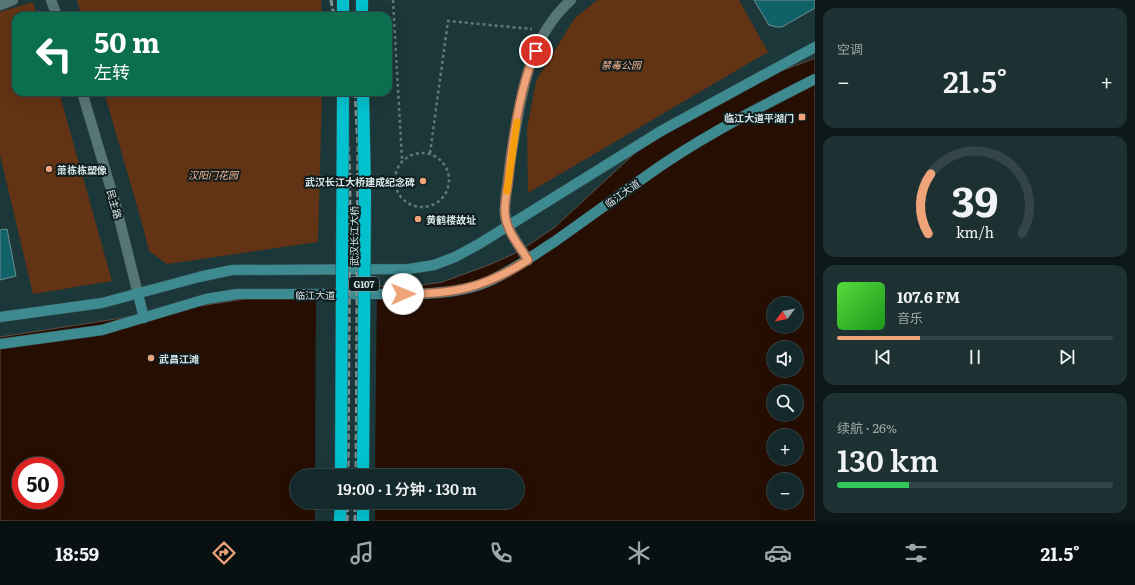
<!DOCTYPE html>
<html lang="zh">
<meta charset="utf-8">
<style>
body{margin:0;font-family:Literata,"Noto Sans SC",serif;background:#1d3133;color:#f1f3f6;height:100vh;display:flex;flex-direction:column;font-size:15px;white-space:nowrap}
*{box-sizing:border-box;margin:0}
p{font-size:13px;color:#9da6a9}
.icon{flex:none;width:22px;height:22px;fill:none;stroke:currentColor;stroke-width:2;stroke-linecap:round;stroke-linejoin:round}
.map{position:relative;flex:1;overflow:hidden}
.drawer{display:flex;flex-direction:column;gap:8px;padding:8px;background:#0b1718;width:320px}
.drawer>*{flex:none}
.banner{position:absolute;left:12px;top:12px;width:380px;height:84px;border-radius:12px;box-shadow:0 4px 16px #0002,0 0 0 1px #334547;background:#0b6e4f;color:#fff;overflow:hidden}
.needle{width:26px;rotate:238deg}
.controls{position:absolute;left:767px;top:297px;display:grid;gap:8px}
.controls a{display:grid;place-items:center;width:36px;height:36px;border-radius:50%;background:#14292b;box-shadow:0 4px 16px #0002,0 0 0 1px #334547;font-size:20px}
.speed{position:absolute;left:12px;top:457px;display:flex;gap:8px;font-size:20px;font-weight:700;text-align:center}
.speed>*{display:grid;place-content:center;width:52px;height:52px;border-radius:50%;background:#14292b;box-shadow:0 4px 16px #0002,0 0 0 1px #334547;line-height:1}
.speed .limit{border:6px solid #d22;background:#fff;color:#111}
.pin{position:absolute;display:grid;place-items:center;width:34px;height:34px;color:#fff;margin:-17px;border:2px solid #fff;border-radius:50%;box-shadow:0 1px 4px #0007}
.me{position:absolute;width:44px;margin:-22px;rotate:89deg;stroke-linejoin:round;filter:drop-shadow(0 0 3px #0008)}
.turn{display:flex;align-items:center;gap:14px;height:84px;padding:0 16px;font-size:18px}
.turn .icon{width:52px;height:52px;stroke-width:2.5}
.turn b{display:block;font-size:28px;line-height:34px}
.big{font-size:30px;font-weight:600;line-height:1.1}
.drawer .widget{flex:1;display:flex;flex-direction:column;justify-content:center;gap:6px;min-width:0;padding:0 14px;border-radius:12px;background:#1d3133}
.drawer .dial{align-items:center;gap:0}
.dial svg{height:104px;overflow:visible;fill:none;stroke:#334547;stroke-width:7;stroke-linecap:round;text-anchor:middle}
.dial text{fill:#f1f3f6;stroke:none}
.song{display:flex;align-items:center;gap:12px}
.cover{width:48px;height:48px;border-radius:6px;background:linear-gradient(135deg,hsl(110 70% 55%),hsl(120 70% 35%))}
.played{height:4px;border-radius:2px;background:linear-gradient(90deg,#efa378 30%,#334547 30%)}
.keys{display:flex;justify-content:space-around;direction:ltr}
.heat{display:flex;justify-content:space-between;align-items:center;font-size:22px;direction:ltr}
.charge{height:6px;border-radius:3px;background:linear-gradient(90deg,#34c759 26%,#334547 0)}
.trip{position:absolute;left:290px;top:469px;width:234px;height:40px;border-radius:20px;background:#14292b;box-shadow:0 4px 16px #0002,0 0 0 1px #334547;font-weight:600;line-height:40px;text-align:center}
.menu{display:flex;height:64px;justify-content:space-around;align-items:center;background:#081011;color:#9da6a9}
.menu .icon{width:28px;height:28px}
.menu .on{color:#efa378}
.menu b{font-size:18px;color:#f1f3f6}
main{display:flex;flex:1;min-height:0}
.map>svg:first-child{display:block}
</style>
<main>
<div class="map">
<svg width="815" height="521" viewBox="0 0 815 521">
<rect width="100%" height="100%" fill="#1b3739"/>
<path fill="#633315" d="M77,0H321L322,16H81Z
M597,0H739L768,52L528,193L527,129L536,81L574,19Z
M33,2L37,16H16V92H59L112,281L33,294L0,155V12Z
M104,92H322L318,242L167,264L149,251L143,227Z"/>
<path fill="#270e02" stroke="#5c4f47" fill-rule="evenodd" d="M815,58V521H0V337L251,298L372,286L410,287L442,282L489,265L520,251L555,227L649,140L724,93ZM774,304H796V326H774ZM774,348H796V370H774ZM774,392H796V414H774ZM774,436H796V458H774ZM21,466H55V500H21ZM297,476H517V502H297ZM774,480H796V502H774Z"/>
<path fill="#1b3739" d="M377,284L375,476H315L316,290Z
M315,502H375V521H315Z"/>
<path fill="#0f6268" stroke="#6f8d90" d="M754,0H815V8L782,27H776L769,25Z
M7,229L16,276L0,280V230Z"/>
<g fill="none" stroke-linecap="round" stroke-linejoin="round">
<g stroke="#395254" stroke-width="11">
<path id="street" d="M51,0L57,16
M0,5L13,0
M82,92L116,206L138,294
M528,260C519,245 507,231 505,214C504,208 506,201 506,195C508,182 509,169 511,156C521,100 526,40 571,0"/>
</g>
<g stroke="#395254" stroke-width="11">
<path id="secondary" d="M138,294L144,318
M0,317L102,303L199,277L232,270L409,269L434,265L455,257L479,244L661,131L815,47
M0,344L102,330L206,299L237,294H418C442,293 465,291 487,282C511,272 532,256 554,242C591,216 627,189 665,163C713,131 764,105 815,79"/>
</g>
<g stroke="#395254" stroke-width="13">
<path id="highway" d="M362,0V16
M340,521L341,502
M363,521V502"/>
</g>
<path stroke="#60787a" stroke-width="2.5" stroke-dasharray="3 3" stroke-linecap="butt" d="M393,0L402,160
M395 180a27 27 0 1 1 54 0a27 27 0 1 1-54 0Z
M430,153L448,21L532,29"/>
<use href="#street" stroke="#577477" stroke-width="10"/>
<use href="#secondary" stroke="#3d8b91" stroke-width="10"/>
<use href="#highway" stroke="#00c1ce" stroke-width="12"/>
<path stroke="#7c9294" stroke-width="3" stroke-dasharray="6 3" stroke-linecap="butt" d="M331,0L334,16
M342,0L345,16
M345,92L350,178L348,476
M355,92L358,147L356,476
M347,521L348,502
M355,521V502"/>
<g stroke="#395254" stroke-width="13" stroke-linecap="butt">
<path id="highway-bridge" d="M343,0V16
M341,476L343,92
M363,476L365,191L363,92"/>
</g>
<use href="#highway-bridge" stroke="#00c1ce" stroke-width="12"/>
</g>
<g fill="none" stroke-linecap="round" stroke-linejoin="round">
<g stroke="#9b6a4e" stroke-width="10">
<path id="route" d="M403,294C455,294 484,288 528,260C519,245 506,231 505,213C504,204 507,192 508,183C512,142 519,88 536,51"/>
</g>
<use href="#route" stroke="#efa378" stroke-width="7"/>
<path stroke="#f59e0b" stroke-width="7" d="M507,191L517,122"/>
</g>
<g fill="#efa378" stroke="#101c1d" stroke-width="1.5">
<rect x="798" y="113" width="8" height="8" rx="2"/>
<circle cx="49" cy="169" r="4"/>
<circle cx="423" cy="181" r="4"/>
<circle cx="418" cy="219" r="4"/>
<circle cx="151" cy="358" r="4"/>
</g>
<g text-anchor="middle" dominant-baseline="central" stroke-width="4" stroke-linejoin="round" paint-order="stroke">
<rect fill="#101c1d" stroke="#9baaac" stroke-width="1" x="349" y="277" width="30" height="14" rx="3"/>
<g font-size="9" font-weight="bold" fill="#d7e7e9">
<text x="364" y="284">G107</text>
</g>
<g font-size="10" font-style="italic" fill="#f9b793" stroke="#101c1d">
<text x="621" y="64">禁毒公园</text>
<text x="213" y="174">汉阳门花园</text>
</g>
<g font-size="10" font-weight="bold" fill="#d7e7e9" stroke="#101c1d" text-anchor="start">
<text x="794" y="117" text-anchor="end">临江大道平湖门</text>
<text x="57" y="169">萧栋栋塑像</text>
<text x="415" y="181" text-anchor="end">武汉长江大桥建成纪念碑</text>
<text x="426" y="219">黄鹤楼故址</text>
<text x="159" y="358">武昌江滩</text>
</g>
<g font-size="10" fill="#d7e7e9" stroke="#101c1d">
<text transform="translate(622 193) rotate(-35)">临江大道</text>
<text transform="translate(115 204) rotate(75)">民主路</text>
<text transform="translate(353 236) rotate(-90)">武汉长江大桥</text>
<text x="315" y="294">临江大道</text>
</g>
</g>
</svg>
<div class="controls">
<a><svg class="needle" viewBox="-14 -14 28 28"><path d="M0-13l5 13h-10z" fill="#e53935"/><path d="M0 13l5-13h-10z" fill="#9da6a9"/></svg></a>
<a><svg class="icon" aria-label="sound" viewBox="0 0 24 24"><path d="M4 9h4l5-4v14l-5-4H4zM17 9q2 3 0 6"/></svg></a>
<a><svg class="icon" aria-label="search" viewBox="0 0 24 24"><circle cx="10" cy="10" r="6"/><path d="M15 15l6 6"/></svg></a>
<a>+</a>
<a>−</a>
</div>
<div class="speed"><div class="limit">50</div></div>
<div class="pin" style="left:536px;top:51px;background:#d93025"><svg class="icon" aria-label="arrive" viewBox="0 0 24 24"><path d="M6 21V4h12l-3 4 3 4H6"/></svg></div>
<svg class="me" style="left:403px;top:294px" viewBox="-20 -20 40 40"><circle r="19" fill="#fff"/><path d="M0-13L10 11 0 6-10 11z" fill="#efa378"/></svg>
<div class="trip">19:00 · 1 分钟 · 130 m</div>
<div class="banner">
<div class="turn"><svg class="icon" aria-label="left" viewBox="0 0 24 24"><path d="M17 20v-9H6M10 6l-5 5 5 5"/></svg><div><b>50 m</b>左转</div></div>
</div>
</div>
<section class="drawer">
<div class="widget"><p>空调</p>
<div class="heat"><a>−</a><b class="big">21.5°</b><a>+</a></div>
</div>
<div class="widget dial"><svg viewBox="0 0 100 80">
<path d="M14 69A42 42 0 1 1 86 69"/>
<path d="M14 69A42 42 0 0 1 16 23" stroke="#efa378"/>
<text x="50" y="56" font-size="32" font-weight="700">39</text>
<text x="50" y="72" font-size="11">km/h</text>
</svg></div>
<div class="widget">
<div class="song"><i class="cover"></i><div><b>107.6 FM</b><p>音乐</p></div></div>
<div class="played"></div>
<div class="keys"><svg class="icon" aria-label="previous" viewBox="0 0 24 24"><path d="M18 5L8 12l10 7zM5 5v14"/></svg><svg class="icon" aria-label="pause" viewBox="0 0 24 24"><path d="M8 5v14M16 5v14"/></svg><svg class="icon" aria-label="next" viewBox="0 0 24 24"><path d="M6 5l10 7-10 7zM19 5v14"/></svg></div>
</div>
<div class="widget"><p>续航 · 26%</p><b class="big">130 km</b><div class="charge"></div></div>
</section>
</main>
<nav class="menu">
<b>18:59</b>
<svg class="icon on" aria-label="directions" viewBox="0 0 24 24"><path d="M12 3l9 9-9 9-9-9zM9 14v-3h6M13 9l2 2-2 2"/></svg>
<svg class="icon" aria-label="music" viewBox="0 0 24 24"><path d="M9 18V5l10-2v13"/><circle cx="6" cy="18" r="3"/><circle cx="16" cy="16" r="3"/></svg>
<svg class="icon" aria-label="phone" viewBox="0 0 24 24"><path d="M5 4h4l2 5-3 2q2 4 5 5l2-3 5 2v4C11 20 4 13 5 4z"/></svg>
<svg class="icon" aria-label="climate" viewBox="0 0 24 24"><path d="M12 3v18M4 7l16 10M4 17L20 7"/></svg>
<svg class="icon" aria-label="car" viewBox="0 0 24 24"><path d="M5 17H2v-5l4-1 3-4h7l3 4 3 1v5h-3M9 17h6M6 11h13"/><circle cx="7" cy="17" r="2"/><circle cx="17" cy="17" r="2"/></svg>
<svg class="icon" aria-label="filters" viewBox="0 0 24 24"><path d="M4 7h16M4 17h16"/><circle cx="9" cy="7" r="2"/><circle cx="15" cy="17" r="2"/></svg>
<b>21.5°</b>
</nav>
